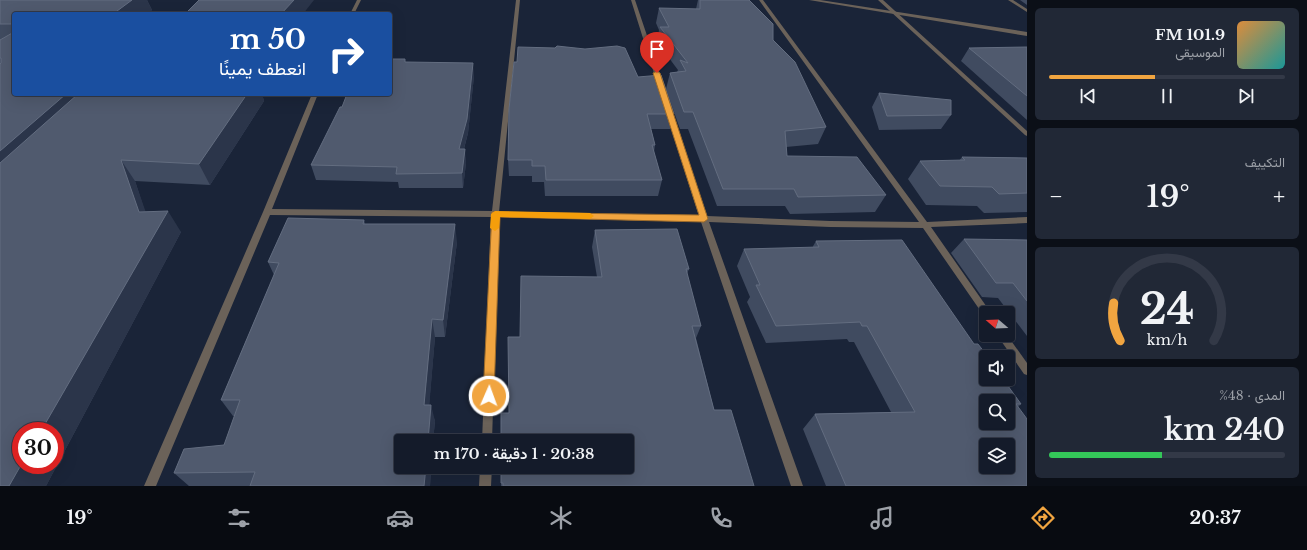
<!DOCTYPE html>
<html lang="ar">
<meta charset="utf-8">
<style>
body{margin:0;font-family:"Libre Baskerville",Vazirmatn,serif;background:#212836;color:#f1f3f6;direction:rtl;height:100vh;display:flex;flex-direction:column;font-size:15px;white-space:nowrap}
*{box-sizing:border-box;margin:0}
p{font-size:13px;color:#9da1a8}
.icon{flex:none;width:22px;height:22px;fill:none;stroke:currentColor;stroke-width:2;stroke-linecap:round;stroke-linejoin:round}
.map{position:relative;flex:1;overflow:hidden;direction:ltr}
.panel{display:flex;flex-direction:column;gap:8px;padding:8px;background:#0b0f17;width:280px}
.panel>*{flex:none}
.top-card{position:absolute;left:12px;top:12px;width:380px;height:84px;border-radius:4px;box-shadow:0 4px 16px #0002,0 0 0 1px #333947;direction:rtl;background:#1a4fa0;color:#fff;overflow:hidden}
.needle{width:26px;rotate:289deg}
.fabs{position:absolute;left:979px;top:306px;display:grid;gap:8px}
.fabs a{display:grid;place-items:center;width:36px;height:36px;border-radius:4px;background:#141b2a;box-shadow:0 4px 16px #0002,0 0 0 1px #333947;font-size:20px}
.speed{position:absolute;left:12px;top:422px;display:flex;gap:8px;font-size:20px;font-weight:700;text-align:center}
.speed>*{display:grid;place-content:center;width:52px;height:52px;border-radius:50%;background:#141b2a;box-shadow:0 4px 16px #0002,0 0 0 1px #333947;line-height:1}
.speed .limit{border:6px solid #d22;background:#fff;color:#111}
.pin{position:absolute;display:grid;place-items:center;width:34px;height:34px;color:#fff;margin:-41px -17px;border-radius:50% 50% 50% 0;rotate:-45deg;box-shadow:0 0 4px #0007}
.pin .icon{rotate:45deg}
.me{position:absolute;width:44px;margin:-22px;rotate:2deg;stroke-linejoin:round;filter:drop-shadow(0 0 3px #0008)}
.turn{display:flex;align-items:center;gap:14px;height:84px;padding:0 20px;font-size:18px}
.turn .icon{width:52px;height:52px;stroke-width:2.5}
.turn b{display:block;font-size:28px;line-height:34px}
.big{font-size:30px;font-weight:600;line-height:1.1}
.panel .widget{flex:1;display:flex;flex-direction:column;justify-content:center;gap:6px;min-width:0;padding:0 14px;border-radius:6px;background:#212836}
.panel .dial{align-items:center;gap:0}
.dial svg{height:104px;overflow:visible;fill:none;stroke:#333947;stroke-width:7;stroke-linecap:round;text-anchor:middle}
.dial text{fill:#f1f3f6;stroke:none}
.song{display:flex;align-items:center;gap:12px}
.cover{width:48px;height:48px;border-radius:6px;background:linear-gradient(135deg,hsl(30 70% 55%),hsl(180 70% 35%))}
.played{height:4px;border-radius:2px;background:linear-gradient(90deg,#f1a540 45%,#333947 45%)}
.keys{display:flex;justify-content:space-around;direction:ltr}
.heat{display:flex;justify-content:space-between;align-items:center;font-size:22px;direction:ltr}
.charge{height:6px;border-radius:3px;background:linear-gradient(90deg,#34c759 48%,#333947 0)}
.trip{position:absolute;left:394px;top:434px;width:240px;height:40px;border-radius:4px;background:#141b2a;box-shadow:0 4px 16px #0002,0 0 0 1px #333947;font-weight:600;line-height:40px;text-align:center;direction:rtl}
.dock{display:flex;height:64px;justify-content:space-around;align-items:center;background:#080b11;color:#9da1a8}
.dock .icon{width:28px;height:28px}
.dock .current{color:#f1a540}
.dock b{font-size:18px;color:#f1f3f6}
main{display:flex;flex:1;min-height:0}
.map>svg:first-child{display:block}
</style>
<main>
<section class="panel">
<div class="widget">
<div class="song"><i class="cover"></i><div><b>101.9 FM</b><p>الموسيقى</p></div></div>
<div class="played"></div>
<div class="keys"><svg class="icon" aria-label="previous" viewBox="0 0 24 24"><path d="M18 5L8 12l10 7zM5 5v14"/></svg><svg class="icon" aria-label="pause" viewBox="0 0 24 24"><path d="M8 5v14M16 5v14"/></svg><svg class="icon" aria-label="next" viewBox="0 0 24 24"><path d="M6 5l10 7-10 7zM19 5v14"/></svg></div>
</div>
<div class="widget"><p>التكييف</p>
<div class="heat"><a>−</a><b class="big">19°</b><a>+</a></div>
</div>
<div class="widget dial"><svg viewBox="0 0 100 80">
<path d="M14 69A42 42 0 1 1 86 69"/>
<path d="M14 69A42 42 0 0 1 9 40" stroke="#f1a540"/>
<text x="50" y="56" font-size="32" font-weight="700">24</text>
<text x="50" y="72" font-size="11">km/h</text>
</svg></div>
<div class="widget"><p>المدى · 48%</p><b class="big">240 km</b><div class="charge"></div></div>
</section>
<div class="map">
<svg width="1027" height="486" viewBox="0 0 1027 486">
<rect width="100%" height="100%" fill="#1a2438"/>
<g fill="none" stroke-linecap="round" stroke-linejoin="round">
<path fill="#6b6259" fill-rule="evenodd" d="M357,0H361L354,14H350Z
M516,0H520L499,212L699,216L666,112L669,110L672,112L707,216L830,221L919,222L759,0H763L927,222L1027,217V223L931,227L991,313H986V316H984L923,228L830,227L709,222L803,486H791L701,222L499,217L492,441H482L491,217L270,215L156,486H144L263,212L312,94H318L272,209L492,211Z
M631,0H635L664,86L663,87L658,86Z
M878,0H883L1027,131V136L1025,135Z
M1008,0H1013L1027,9V12Z
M997,335H1007L1027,363V375L1024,374Z
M480,467H492L491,486H479Z"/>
<path fill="#6b6259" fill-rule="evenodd" d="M809,0H820L1027,32V36Z"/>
</g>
<path fill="#404b60" d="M0,0H147L152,10L147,14H14V94H262L264,101L210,185L135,181L145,212L181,232L46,486H0Z
M698,0H749L773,40L826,127L818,144L786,147L787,156L886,195L875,212L790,214L785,206H717L688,129H680L666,89L670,73L677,72L678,70L657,42L659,30L656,23L659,8L696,9Z
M1020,0H1027V5Z
M1027,47V120L961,61L969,48Z
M406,62L474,76L468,133L464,149L466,163L463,188H399L398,182L316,180L311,165L342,107Z
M638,77L674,114L670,129H651L655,145L654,152L662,180L658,196H545L544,182H532V176H509L508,160Z
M879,93L951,115L941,129L879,130L872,107Z
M962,157L1027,158V212L984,213L977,206L926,205L908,179L920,161H959Z
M364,220L365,224L457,242L445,337H435L429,405L435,421L433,441H401V467H431L430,486H189L174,473L224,445L235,416H233L221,400L274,275L268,262Z
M595,230L689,269L687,274L701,326L696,338L714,410L754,486H501V467L520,337L597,277L592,247Z
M964,239L1027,240V336L998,298L982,297L951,253Z
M816,241L974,344L1021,404L1018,407L1027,486H826L803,429L815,414L891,412L854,342H849L847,339L766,343L747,302L750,297L737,266L744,249L812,248Z"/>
<path fill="#2b354a" d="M132,0H147L152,10L147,14H113Z
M294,0H314L303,14H281Z
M473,63L474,76L468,133L460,163L459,149Z
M66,94H102L0,188V151Z
M247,94H262L264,101L210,185L199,164Z
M465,149L466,163L463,188L462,173Z
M121,160L135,181L153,233L139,212Z
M168,211L181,232L46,486H9L21,465H55V431H41Z
M455,224L457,242L445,337L443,320Z
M432,319L435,337L428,421L424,405Z
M431,405L435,421L433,441H428Z
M426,467H431L430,486H424Z"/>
<path fill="#505a6e" stroke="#636d80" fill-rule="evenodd" d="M0,0H132L113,14H14V24H0Z
M199,0H294L281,14H185Z
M700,0H749L773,24V40L795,62L826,127L785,131L787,156L857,157L886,195L798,197L794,189H723L693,112H684L670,73L686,71L680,60L688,63L660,27H669L659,8L700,9Z
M14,32V94H66L0,151V64L1,63V58H0V40Z
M557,46L585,49L617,46L625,48L638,77L661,75L674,114H647L655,145H652L662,180H546L545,166H532V160H508L509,109L514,62H517L518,47L555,48Z
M1027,47V96L969,48Z
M390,59H405V62L473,63L467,119L459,149H465L462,173L396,174L397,167L311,165L340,107H342L347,94H390Z
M879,93L951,100V115L887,116Z
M78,94H247L199,164L121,160L139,212L168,211L41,431H21V465L9,486H0V163Z
M962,157L1027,158V193L999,194L992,187L940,186L920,161L965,160Z
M288,218L364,220L363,224H455L443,320L432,319L424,405H431L428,441H401V467H426L424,486H250L255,472L174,473L184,449L224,445L240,400H221L279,263L268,262Z
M677,229L689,269H686L701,326H692L714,410H731L754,486H503V483H501V467H627V441H501V413H509L508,337H520L521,276L602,277L595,230Z
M964,239L1027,240V301L1013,283H996Z
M902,240L974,344H978L988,357H986V379H1003L1021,404H1016L1027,419V486H846L815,414L915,412L867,326H862L860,322L776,326L756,285H760L744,249L819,247L816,241ZM986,401H1008V423H986ZM986,445H1008V467H986Z"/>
<path fill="#f1a540" stroke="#9d6b2a" d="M657,71L660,73L708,219L704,222L500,217L494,396L493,399L489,401L485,399L483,396L492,212L699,215L653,73Z"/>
<path fill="#f59e0b" d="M495,211L590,213L594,216L590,219L500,217L499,228L495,231L490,228L491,214Z"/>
</svg>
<div class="fabs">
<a><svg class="needle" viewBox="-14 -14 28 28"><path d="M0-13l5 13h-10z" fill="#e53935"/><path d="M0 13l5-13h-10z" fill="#9da1a8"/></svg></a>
<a><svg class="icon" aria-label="sound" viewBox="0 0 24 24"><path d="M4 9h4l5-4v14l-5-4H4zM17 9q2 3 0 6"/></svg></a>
<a><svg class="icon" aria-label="search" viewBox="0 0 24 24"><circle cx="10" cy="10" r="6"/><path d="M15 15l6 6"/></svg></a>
<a><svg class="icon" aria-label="layers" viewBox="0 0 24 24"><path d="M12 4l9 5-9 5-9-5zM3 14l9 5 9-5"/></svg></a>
</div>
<div class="speed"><div class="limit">30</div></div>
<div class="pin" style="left:657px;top:73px;background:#d93025"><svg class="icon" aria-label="arrive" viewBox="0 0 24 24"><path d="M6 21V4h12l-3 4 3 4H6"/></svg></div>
<svg class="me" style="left:489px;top:396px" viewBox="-20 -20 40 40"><circle r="17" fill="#f1a540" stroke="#fff" stroke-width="3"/><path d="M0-11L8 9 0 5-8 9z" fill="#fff"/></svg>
<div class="trip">20:38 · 1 دقيقة · 170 m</div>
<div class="top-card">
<div class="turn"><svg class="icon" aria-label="right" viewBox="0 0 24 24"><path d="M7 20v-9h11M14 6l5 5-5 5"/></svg><div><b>50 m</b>انعطف يمينًا</div></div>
</div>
</div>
</main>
<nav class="dock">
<b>20:37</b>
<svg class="icon current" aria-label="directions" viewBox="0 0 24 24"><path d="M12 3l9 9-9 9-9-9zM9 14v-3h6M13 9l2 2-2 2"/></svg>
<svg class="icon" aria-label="music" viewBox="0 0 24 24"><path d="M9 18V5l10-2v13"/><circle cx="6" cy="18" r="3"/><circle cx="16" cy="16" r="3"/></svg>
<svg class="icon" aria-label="phone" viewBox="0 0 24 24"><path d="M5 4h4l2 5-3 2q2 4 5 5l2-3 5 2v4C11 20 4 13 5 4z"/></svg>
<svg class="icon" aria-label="climate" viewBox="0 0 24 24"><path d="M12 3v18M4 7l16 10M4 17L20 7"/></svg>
<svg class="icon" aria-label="car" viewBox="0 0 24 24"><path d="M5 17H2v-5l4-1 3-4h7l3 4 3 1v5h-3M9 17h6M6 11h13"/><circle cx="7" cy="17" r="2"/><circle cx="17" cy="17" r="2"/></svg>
<svg class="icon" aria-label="filters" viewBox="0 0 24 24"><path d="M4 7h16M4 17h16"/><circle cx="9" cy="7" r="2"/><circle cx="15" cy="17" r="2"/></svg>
<b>19°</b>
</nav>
